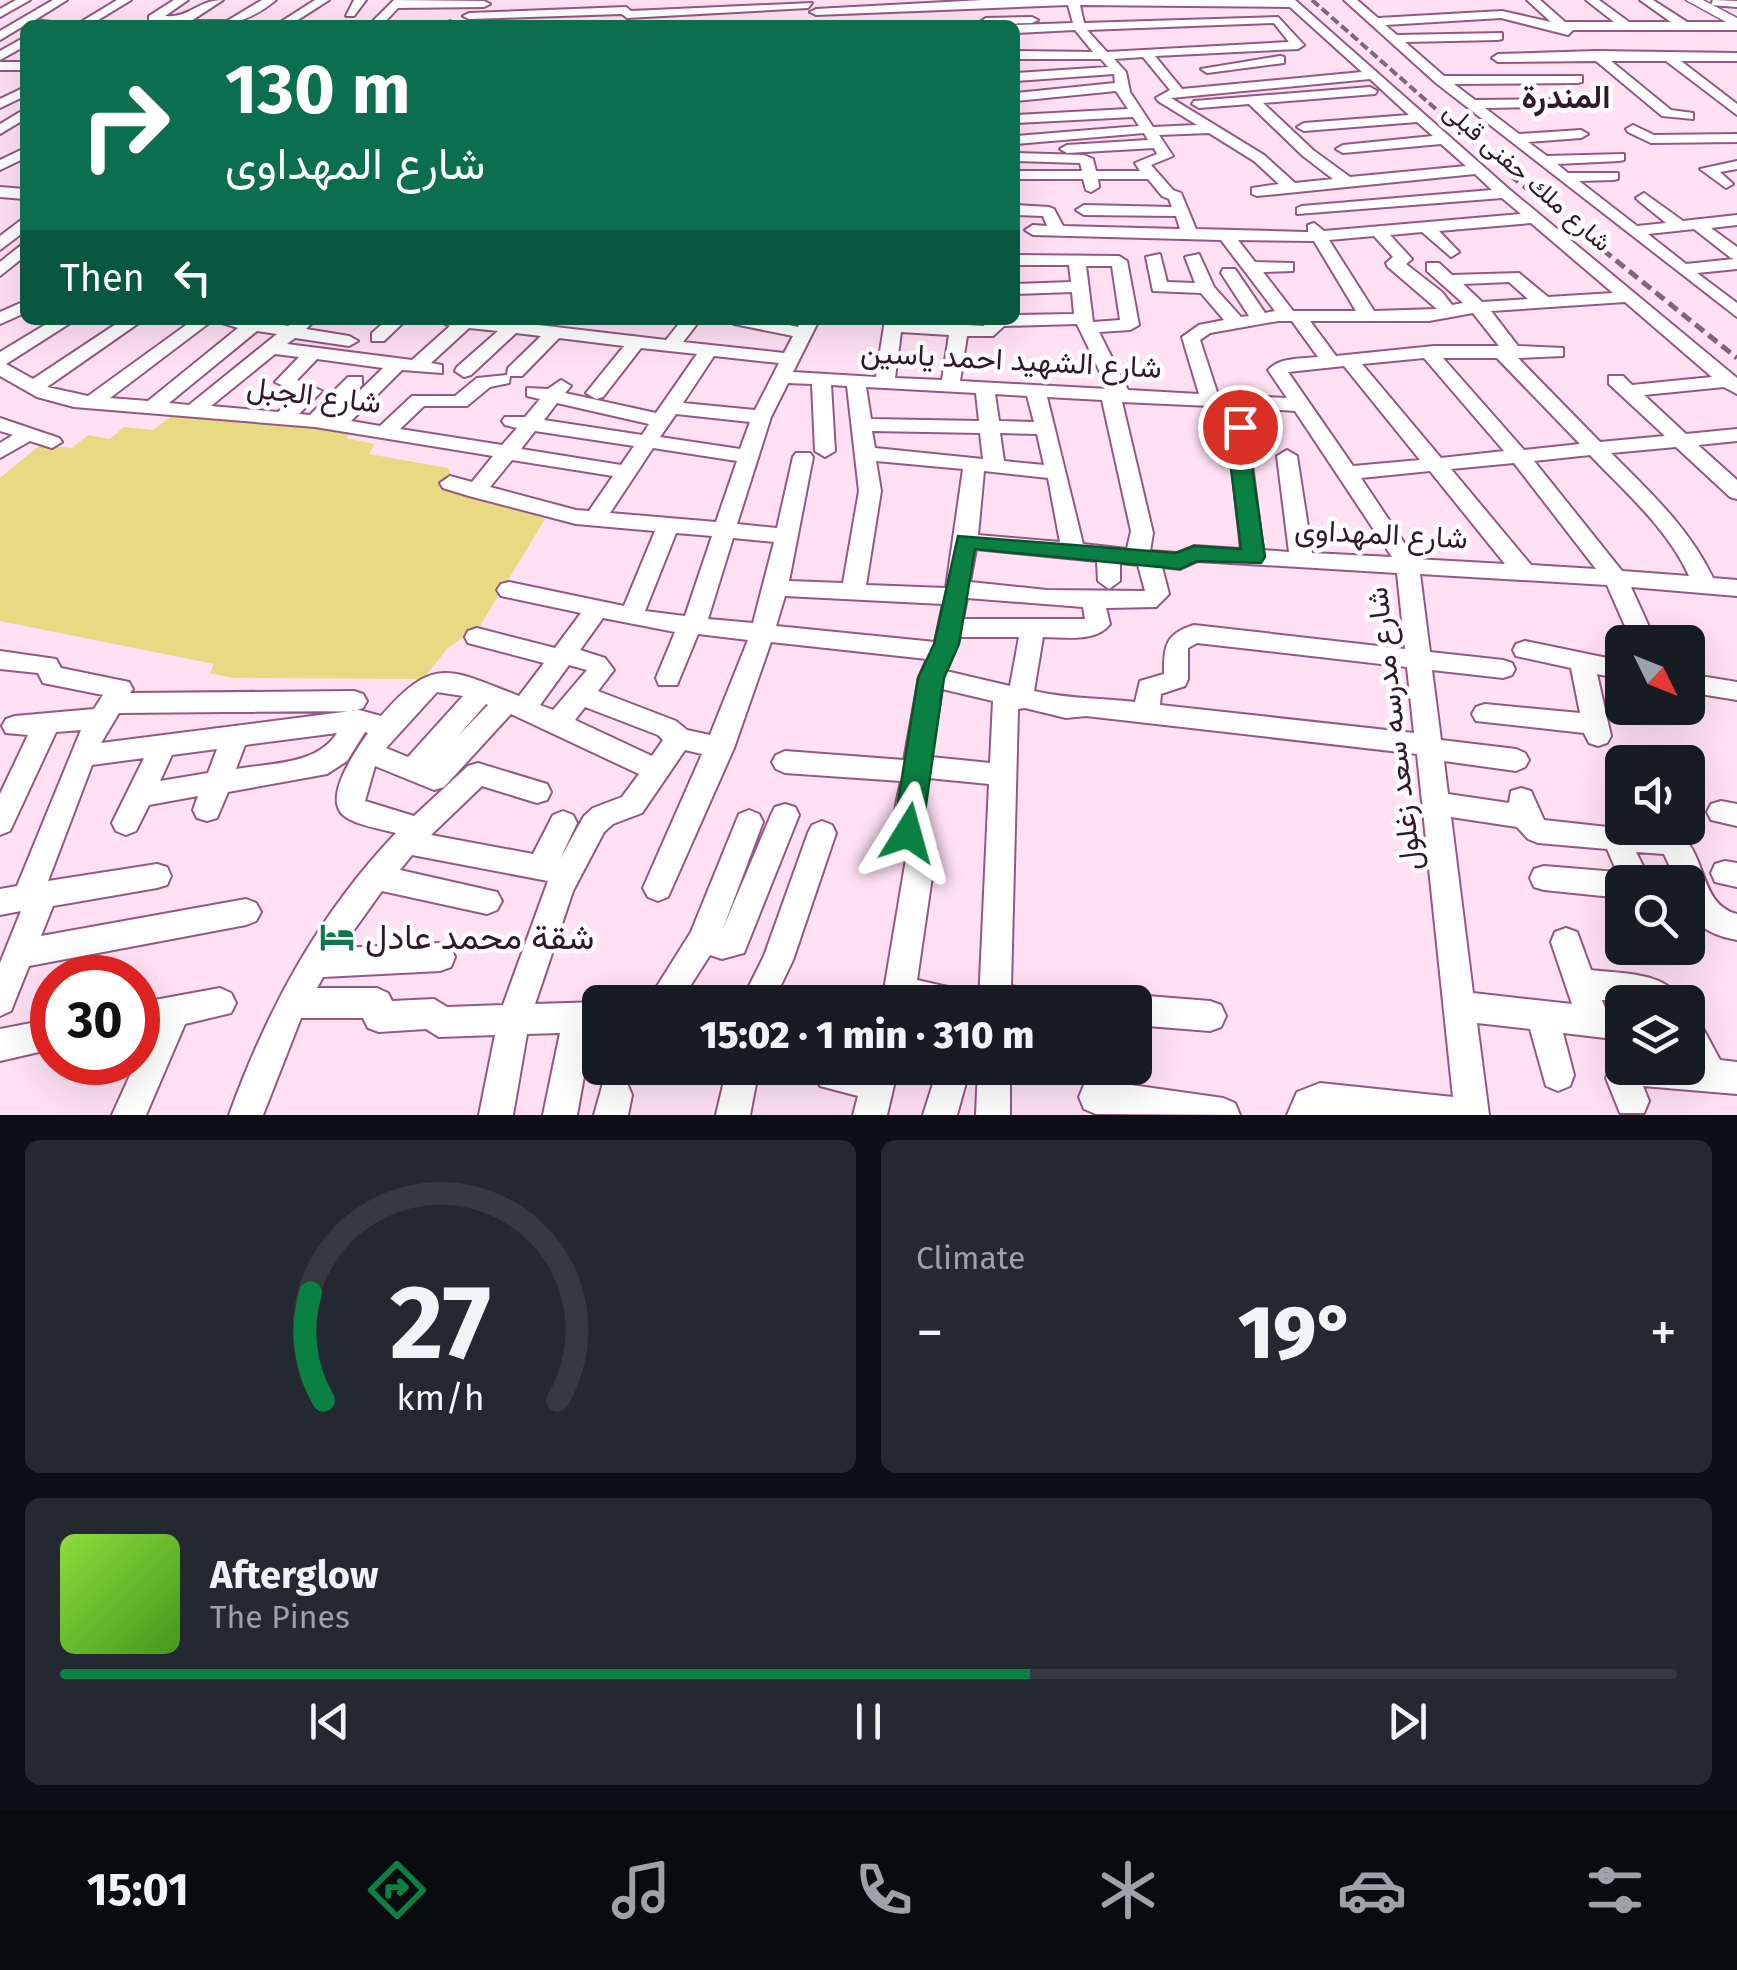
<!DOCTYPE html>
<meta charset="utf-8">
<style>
body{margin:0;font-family:"Fira Sans",Vazirmatn,sans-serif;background:#242831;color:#f1f3f6;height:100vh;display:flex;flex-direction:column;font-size:38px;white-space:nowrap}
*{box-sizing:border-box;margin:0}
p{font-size:32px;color:#9ea1a6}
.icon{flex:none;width:55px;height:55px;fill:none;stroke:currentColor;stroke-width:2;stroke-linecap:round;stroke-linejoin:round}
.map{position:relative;height:1115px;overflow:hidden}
.side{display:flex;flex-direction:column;gap:25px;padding:25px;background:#0d0f14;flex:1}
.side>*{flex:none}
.hud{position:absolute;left:20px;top:20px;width:1000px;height:305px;border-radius:15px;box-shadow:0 10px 40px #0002;background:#0b6e4f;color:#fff;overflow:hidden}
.needle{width:65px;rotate:133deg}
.fabs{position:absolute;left:1605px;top:625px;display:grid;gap:20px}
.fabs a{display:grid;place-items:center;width:100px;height:100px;border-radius:15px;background:#171b24;box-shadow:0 10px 40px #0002;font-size:50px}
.speed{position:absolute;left:30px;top:955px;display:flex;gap:20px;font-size:50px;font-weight:700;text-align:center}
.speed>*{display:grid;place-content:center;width:130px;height:130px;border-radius:50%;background:#171b24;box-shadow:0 10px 40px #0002;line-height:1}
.speed .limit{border:15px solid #d22;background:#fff;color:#111}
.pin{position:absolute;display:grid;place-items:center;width:85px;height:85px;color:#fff;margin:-42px;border:5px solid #fff;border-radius:50%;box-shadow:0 2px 10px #0007}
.me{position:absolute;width:110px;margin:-55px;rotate:8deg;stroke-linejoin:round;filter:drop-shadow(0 0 8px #0008)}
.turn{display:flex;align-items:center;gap:35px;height:210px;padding:0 40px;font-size:45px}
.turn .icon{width:130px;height:130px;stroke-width:2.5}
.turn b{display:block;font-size:70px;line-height:85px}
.then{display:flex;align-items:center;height:95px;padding:0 40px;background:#0003;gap:20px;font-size:38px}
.big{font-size:75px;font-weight:800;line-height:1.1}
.side .widget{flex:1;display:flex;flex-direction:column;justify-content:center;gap:15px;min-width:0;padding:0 35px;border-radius:15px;background:#242831}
.side .dial{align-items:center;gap:0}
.dial svg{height:260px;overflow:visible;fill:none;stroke:#363941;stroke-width:7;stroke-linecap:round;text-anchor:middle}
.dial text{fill:#f1f3f6;stroke:none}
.song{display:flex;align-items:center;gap:30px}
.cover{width:120px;height:120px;border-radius:15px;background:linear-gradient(135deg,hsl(90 70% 55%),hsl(100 70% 35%))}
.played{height:10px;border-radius:5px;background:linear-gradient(90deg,#0b8043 60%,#363941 60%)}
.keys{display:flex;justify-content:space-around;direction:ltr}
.heat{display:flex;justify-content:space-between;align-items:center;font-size:55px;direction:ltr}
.side .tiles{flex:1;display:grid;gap:25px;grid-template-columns:1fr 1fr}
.widget:last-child{grid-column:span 2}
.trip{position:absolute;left:582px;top:985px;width:570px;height:100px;border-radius:15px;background:#171b24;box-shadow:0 10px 40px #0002;font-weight:800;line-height:100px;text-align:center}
.menu{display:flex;height:160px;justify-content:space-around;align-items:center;background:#090b0e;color:#9ea1a6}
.menu .icon{width:70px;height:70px}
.menu .current{color:#0b8043}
.menu b{font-size:45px;color:#f1f3f6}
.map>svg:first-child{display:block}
</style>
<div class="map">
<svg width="1737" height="1115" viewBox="0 0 1737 1115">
<rect width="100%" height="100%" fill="#ffe1f3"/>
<path fill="#e8da82" d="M177,412L355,429L346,438L375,444L369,454L448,468L454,481L545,519L480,626L448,648L423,679L232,678L210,673L214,664L0,621V478L40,445L72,448L88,435L110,439L124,427L153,430Z"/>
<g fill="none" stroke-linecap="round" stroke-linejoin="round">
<g stroke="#975782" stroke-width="4">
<path id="minor" d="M16,0H30L0,17V9Z
M53,0H67L35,20L74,25H25L0,40V31Z
M117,0H131L90,25H76Z
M174,0H188L165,16C190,18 198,0 223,0L191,21H227L262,0H276C235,34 194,29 149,20V16Z
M315,0H329L290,25H276Z
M354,0H366L354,16H346Z
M394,0L484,1L490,4L484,7L398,8L382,25H369Z
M983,0H1295L1510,190L1737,378V394L1724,387L1644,395L1686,434L1737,429V441L1698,445L1737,480V499L1730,497L1676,447L1611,453C1650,492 1689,528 1713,578L1737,580V596L1631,587L1656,642H1632L1607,585L1420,574L1430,652L1503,660L1512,663L1515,669L1512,675L1503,678L1432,670L1441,740L1516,749L1525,753L1529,760L1525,767L1516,771L1444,761L1448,794L1509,803L1511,791L1521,788L1531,791L1544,820L1680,835C1707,855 1699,904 1737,914V940C1700,933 1688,920 1688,882H1677L1664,854L1636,852L1651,882H1622V898L1544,890L1534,887L1530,878L1534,869L1544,866L1617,872L1607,849L1538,843L1528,839L1517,827L1451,817L1473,993L1572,1004L1551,942L1555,932L1566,928L1577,932L1591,970C1620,974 1668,971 1681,1002L1602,1000L1605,1008L1622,1010V1040L1563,1033L1574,1075L1570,1086L1558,1091L1546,1086L1530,1029L1477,1023L1489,1115H1287L1297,1092L1320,1083L1453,1097L1417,754L1086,716L1066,718L1025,708L1018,709L1011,986L1046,992L1051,1002H979L989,784L928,778L921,827L936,849L917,980L970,992L975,1002H882L907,853C886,833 896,807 901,781L785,773L776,769L772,762L776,755L785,751L904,760L919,677L927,659L771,642L734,748L668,897L658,901L648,897L643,888L702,754L685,750L642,813L613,824L604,832L573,891L535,1004L600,1002H601L600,1032H592L577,1115H543L560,1033L527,1034L513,1115H479L495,1035L439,1037L426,1029L379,1032L368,1028L363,1018H301L263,1115H229C267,1010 318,915 396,833C382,829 353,825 342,814C324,795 357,749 368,733L365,732L347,761L327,774L228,792L217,818L207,821L197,818L193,810L198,796L149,805L136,831L126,835L116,831L112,823L144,758L92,765L48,881L157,864L167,867L171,876L167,885L157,888L53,906L41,936L246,899L256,903L261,912L256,921L246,925L29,966L11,1011L0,1016V963L21,911L0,915V889L17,886L81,730L56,732L10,831L0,835V794L28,735L6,733L2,726L6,719L15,716L94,709L103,695L43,683L38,673L0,669V651L56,659L61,668L129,682L133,689L130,693L354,691L363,694L367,701L363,708L354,711L119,713L101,743L359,710L381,716C434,655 449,669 519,696L544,663L468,643L465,637L468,631L477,628L555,648L581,613L501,596L497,590L501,584L509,582L624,606L655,531L576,524L469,496L443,488L440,483L450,476L472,482L493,456L315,427L74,407L37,397L0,376V352L53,320H75L6,364L33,379L122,320H143L47,387L88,396L193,320H213L110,398L148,401L238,328L213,320H254L288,326L295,320H315L306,329L349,336L358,341L349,346L295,338L287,344L412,360L450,326L436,320L513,322L666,340L682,320H700L683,342L784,353L793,336L734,324L731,320H766L798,327L801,320H819L793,372L876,377L885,320L984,326L986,320H1015V315L1074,314L1072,292L1015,294V284L1071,282L1069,265H1015V255L1119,256L1127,261L1139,325L1130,330L1099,332L1128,390L1199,394L1182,337L1199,325L1224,320L1201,293L1153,291L1146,257L1160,254L1167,282L1195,283L1185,257L1199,254L1214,287L1241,317L1249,316L1221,273L1223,269H1235L1265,313L1275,311L1221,240L1033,235L1025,230L1033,225L1047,226L1043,216L1015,215V205L1049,207L1054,209L1063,226L1180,229L1176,216L1084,215L1076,210L1084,205L1172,207L1169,199L1162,196L1148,179H1098L1099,187L1091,192L1086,190L1083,179H1015V171H1082L1080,163L1015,161V153L1084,155L1093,159L1096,171H1140L1135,163L1157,154L1154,148L1067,153L1060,149L1067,145L1148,140L1144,133L1015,144V136L1139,126L1133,117L1015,123V115L1128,109L1116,91L1015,101V93L1115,83L1114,74L1015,81V73L1108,67L1101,59H1015V51L1093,52L1075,30L1015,33V25L1073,23L1068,5L816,15L810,12L816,9ZM1080,5L1290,7L1362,72L1182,89L1155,56L1298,49L1304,45L1278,17L1084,23ZM1274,23L1289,42L1107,52L1087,30ZM1143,57L1170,90L1156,98L1158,101L1197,125L1153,127L1130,92L1126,72L1114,59ZM1370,79L1409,115L1304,123L1297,127L1304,131L1417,122L1433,136L1343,145L1336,149L1343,153L1441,144L1466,166L1350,177L1313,150L1263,103L1375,94L1377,91L1370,87L1194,101L1192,104L1199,108L1249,104L1303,156L1333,179L1295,183L1264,155L1171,98ZM1209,133L1254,161L1279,184L1252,188V194L1257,196L1475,174L1492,190L1302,206L1297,208V214L1502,198L1521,214L1324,231L1314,223L1308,225V232H1305L1196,229L1181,193L1173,190L1151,165L1173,156L1159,135ZM1531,223L1613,293L1548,297L1519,273L1452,275L1439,263H1427V271L1463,303L1452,305L1442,292L1406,264L1412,259L1390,235L1422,232L1451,257L1459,252L1439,231ZM1374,236L1393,257L1386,263L1388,267L1437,309L1374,311L1329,240ZM1238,240L1314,241L1356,311H1293L1263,272L1293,271V263L1255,262ZM1086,266H1112L1120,320L1093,322ZM1509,282L1528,299L1482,302L1463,284ZM1625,302L1712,377L1632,385L1623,376H1609V384L1665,436L1600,442L1518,358L1563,356V348L1518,346L1491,311ZM1473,313L1499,346H1434L1336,356L1310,321H1429ZM1278,321H1292L1318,357C1301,359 1280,357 1268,370L1287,398L1218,395L1200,340L1210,333ZM1077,324L1108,389L960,381L967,336H993L1004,326ZM469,328L498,331L457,367L455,371L464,377L471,375L516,333L541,336L508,368L507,375L477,378L455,396H412L380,426L351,421L402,370L442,373V365L431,363ZM257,331L277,334L189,405L169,403ZM901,332L949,335L942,380L895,378ZM559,338L624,346L586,393L596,399L603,397L641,348L697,354L656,413L565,393L571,386L561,380L548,389L527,388V396L540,399L525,417H505L502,421L505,425L517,428L502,445L400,429L424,406H467L490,387L509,383L510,376H522ZM275,354L299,357L275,382L299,393L278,412L211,406ZM714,356L779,363L755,410L683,403ZM1424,358L1504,451L1441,458L1362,364ZM1443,358H1497L1580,444L1524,450ZM317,359L383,368L332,418L362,385V377H348L310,415L299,414L322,391L297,380ZM1344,366L1420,460L1353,466L1288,372ZM788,383L812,384L815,451L825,457L835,451L831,385L847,386L859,491L843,583L789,581L813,457L810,453H796L793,457L777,528L737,524L771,417ZM866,387L976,393L979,421L871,419ZM995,394L1027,396L1034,422L999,421ZM1047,397L1102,400L1131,531L1127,549L1083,544ZM1122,402L1233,407L1230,449L1241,549L1194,546L1177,553L1150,551L1153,533ZM557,403L649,424L642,435L544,420ZM1252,408L1295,411L1392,557L1312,553L1297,456L1287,450L1277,456L1289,552L1263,550L1250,449ZM676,414L750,422L740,449L660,437ZM535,431L634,446L621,465L521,449ZM872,431L980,433L983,459L875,448ZM1000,433L1037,434L1044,465L1004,461ZM653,448L737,461L716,522L610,513ZM1590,455C1626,493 1668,529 1689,576L1622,571L1534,461ZM512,460L613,476L589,511L576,510L490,487ZM876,461L963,469L946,588L866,585L881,491ZM1514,463L1596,569L1531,565L1451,469ZM984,471L1048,478L1060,542L978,535ZM1430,471L1505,564L1415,559L1361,478ZM676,533L712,536L685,616L645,611ZM733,538L774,542L753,623L708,619ZM976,549L1097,561L1098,581L1109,589L1120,581V563L1138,565L1145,591L1047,590L970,582ZM1198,561L1397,573L1405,649L1194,625C1165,634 1164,646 1164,674L1140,681L1135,702C1101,698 1067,699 1034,691L1043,637C1065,637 1096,643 1110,624L1106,608L1156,607L1169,594L1162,567L1180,569ZM785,596L943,604L935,642L776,626ZM967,598L1083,607L1085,619H963ZM603,618L675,632L656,678L659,685H677L698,634L748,640L710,735L687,730L676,721L598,691L614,670L605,658L580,650ZM960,637H1019L1010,686L946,671ZM1197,643L1407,667L1414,733L1160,705L1161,694L1185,686L1188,679V648ZM569,665L587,670L553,710L540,705ZM942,689L993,701L990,763L931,757ZM437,692L463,696L408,757L386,748ZM486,704L488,705L457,737ZM585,707L658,735L663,740L652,756L575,720ZM511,714L639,774L622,797L593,808L584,816L560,859L577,823L573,815L563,811L553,815L533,854L431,835L482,786L537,803L547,800L551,792L547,784L478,763L468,766L414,816L365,801L375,766L434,790L444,787ZM337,733C317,765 271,763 236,769L245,745ZM217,749L208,773L160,781L172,755ZM412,855L548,881L503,1005L447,1007L434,999L392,1001L388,993L377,988H317L323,977L440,971L451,967L455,957L451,947L440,943L341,948L382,891L487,914L497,910L502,901L497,892L400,870Z
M1344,0H1357L1378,18L1502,11L1551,22L1527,0H1540L1565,22H1614L1586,0H1599L1629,22H1671L1640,0H1653L1687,22H1737V30H1573L1568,35L1501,18L1385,25L1397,35L1502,33V39L1498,40L1405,42L1444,76H1582V82L1577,83L1454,84L1475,100L1605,99V105L1600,106L1485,108L1519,134L1581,130L1588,134L1581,138L1528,142L1547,156L1624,154V160L1619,161L1557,164L1568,173H1618V179L1613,180L1579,181L1637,226L1666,223L1639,201L1636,198L1644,193L1683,221L1737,215V225L1711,228L1737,247V269L1697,273L1737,303V317L1436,83ZM1694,229L1731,258L1734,259L1686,264L1648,234Z
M1713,0L1737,1V7L1711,5Z
M812,3L808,8L627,18L622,14L469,19L463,16L469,13L626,7L631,11Z
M986,18L1032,17L1038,20L1032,23L982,24L980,22Z
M450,21L456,25H443L445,23Z
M25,37V46L0,60V51Z
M1596,51L1737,53V61H1681L1737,104V115L1666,61H1611L1671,110L1693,113V119L1662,116L1596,61L1498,62L1492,58L1498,54Z
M1280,56L1284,57V63L1207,73L1201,69Z
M0,62H25V70H0Z
M25,87V96L0,108V99Z
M25,109V119L0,134V124Z
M1633,125L1654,135L1737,134V142L1651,143L1628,132L1626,129Z
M25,148V158L0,170V160Z
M1737,161V169L1720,172L1733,184L1726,188L1700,169Z
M0,187L25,189V199L0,197Z
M25,217V231L0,250V236Z
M25,242V256L0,276V262Z
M25,301V313L0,324V312Z
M387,320H406L384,341H372V333Z
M0,418L59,438L62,442L52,448L30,441L0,458V443L13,435L0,431Z
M1525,641L1622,661V679L1597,674L1611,736L1607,743L1598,746L1589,743L1584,733L1476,721L1472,714L1476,707L1485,704L1580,713L1571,668L1516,656L1513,650L1516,644Z
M1688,674L1737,682V700L1688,692Z
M1721,801L1737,804V826L1711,820L1707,812L1711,804Z
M785,804L795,807L799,815L744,953L722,959L710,955L680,1002H647L691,932L739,814L749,810L759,814L763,822L722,931L771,815L775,807Z
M822,821L832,825L836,833L793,960L773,1002H741L764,956L808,833L812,825Z
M1725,861L1737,863V887L1715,882L1711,873L1715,864Z
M220,988L231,993L236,1003L231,1013L185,1024L146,1115H112L150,1031L138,1033V1003Z
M1135,995L1210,1001L1221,1005L1226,1016L1221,1027L1210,1031L1135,1025V1002H1122Z
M1688,1017L1699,1021L1720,1060L1737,1062V1094L1643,1086L1649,1101L1644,1113H1620L1606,1078L1611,1067L1622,1056V1068H1688Z
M52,1019V1049L0,1061V1029Z
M727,1068H759L750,1115H716Z
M810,1068H898L887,1115H853L858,1096L820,1086Z
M938,1068H970L957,1115H923Z
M978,1068H1010V1115H976Z
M615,1078L627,1083L632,1095L628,1115H594L603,1083Z
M1096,1080L1223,1098L1235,1103L1240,1115L1096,1114L1084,1109L1079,1097L1084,1085Z"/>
</g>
<g stroke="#975782" stroke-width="3">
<path id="major" d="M1686,0H1703L1737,18V28Z"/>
</g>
<use href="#minor" fill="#fff" fill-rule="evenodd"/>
<use href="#major" fill="#fff" fill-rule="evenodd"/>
<path stroke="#826678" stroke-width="4" stroke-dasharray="9 4" stroke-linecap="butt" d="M1312,0L1513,177"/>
<path stroke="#826678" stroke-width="5" stroke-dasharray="11 6" stroke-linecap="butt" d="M1510,175L1737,358"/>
</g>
<path fill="#0b8043" stroke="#07532c" stroke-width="2.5" d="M1240,421L1251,427V460L1265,557L1261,563L1197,561L1180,569L975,549L959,644L944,678L922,833L918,841L908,845L897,841L893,833L918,678L934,644L958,536L1176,553L1194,546L1241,549L1230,460V427Z"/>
<defs>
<g id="hotel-bare" transform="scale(2.7)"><path d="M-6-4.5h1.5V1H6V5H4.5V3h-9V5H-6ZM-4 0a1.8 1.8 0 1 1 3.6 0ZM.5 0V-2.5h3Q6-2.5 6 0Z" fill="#11764e" stroke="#fff" stroke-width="2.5" paint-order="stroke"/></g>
</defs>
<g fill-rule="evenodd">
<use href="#hotel-bare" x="337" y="937"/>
</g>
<g text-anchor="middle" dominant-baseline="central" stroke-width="9" stroke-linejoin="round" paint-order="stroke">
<g font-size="25" fill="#32182a" stroke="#fff">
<text transform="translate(1527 177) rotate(41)">شارع ملك حفنى قبلى</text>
</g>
<g font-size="30" fill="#32182a" stroke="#fff">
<text transform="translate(1011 360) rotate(3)">شارع الشهيد احمد ياسين</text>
<text transform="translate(314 395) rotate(7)">شارع الجبل</text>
<text transform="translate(1381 534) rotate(3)">شارع المهداوى</text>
<text transform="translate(1394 729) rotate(-97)">شارع مدرسه سعد زغلول</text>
</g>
<g font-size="32" font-weight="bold" fill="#32182a" stroke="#fff">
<text x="1566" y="97">المندرة</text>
</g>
<g font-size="35" fill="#32182a" stroke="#fff" text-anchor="start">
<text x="365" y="937">شقة محمد عادل</text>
</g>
</g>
</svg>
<div class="fabs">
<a><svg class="needle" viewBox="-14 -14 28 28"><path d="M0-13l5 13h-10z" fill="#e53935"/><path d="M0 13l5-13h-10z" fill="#9ea1a6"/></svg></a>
<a><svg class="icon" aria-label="sound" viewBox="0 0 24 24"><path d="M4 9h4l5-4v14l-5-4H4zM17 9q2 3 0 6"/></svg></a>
<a><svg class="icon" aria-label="search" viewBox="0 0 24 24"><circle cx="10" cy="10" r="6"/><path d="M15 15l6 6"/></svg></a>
<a><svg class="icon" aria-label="layers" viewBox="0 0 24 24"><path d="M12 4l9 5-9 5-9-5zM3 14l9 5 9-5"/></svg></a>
</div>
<div class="speed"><div class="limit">30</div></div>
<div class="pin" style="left:1240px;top:427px;background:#d93025"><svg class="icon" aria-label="arrive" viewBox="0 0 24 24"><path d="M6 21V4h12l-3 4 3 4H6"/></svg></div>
<svg class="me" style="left:908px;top:833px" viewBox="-20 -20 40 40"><path d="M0-17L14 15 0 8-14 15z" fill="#0b8043" stroke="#fff" stroke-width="4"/></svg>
<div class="trip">15:02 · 1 min · 310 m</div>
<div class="hud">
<div class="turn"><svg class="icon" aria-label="right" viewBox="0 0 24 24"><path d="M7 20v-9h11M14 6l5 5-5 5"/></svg><div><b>130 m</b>شارع المهداوى</div></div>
<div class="then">Then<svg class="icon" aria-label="left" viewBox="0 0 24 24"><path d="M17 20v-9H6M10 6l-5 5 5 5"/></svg></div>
</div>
</div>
<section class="side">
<div class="tiles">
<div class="widget dial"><svg viewBox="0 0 100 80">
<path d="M14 69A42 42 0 1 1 86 69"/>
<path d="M14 69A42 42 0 0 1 10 36" stroke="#0b8043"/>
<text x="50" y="56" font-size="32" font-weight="700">27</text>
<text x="50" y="72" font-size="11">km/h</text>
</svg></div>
<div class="widget"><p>Climate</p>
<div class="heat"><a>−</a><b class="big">19°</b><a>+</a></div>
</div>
<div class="widget">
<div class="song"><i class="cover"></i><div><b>Afterglow</b><p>The Pines</p></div></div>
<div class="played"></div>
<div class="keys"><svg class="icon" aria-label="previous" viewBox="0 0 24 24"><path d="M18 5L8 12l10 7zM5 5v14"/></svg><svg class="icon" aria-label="pause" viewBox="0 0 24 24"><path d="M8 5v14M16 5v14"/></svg><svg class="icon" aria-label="next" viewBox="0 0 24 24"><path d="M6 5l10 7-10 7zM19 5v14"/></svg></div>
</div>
</div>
</section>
<nav class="menu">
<b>15:01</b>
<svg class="icon current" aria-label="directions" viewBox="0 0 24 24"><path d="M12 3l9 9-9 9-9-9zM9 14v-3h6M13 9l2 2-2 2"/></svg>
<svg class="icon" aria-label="music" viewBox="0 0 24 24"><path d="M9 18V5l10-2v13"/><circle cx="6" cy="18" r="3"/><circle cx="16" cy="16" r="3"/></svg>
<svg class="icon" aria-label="phone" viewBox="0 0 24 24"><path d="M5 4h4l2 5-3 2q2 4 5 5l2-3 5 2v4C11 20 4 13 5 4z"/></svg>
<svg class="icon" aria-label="climate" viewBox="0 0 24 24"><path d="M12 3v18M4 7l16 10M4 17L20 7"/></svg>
<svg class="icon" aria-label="car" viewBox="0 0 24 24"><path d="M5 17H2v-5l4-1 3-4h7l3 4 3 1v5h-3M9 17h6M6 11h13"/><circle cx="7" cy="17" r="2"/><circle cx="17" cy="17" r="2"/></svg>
<svg class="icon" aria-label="filters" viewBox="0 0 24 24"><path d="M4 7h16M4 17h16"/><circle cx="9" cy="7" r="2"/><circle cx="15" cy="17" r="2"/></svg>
</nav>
